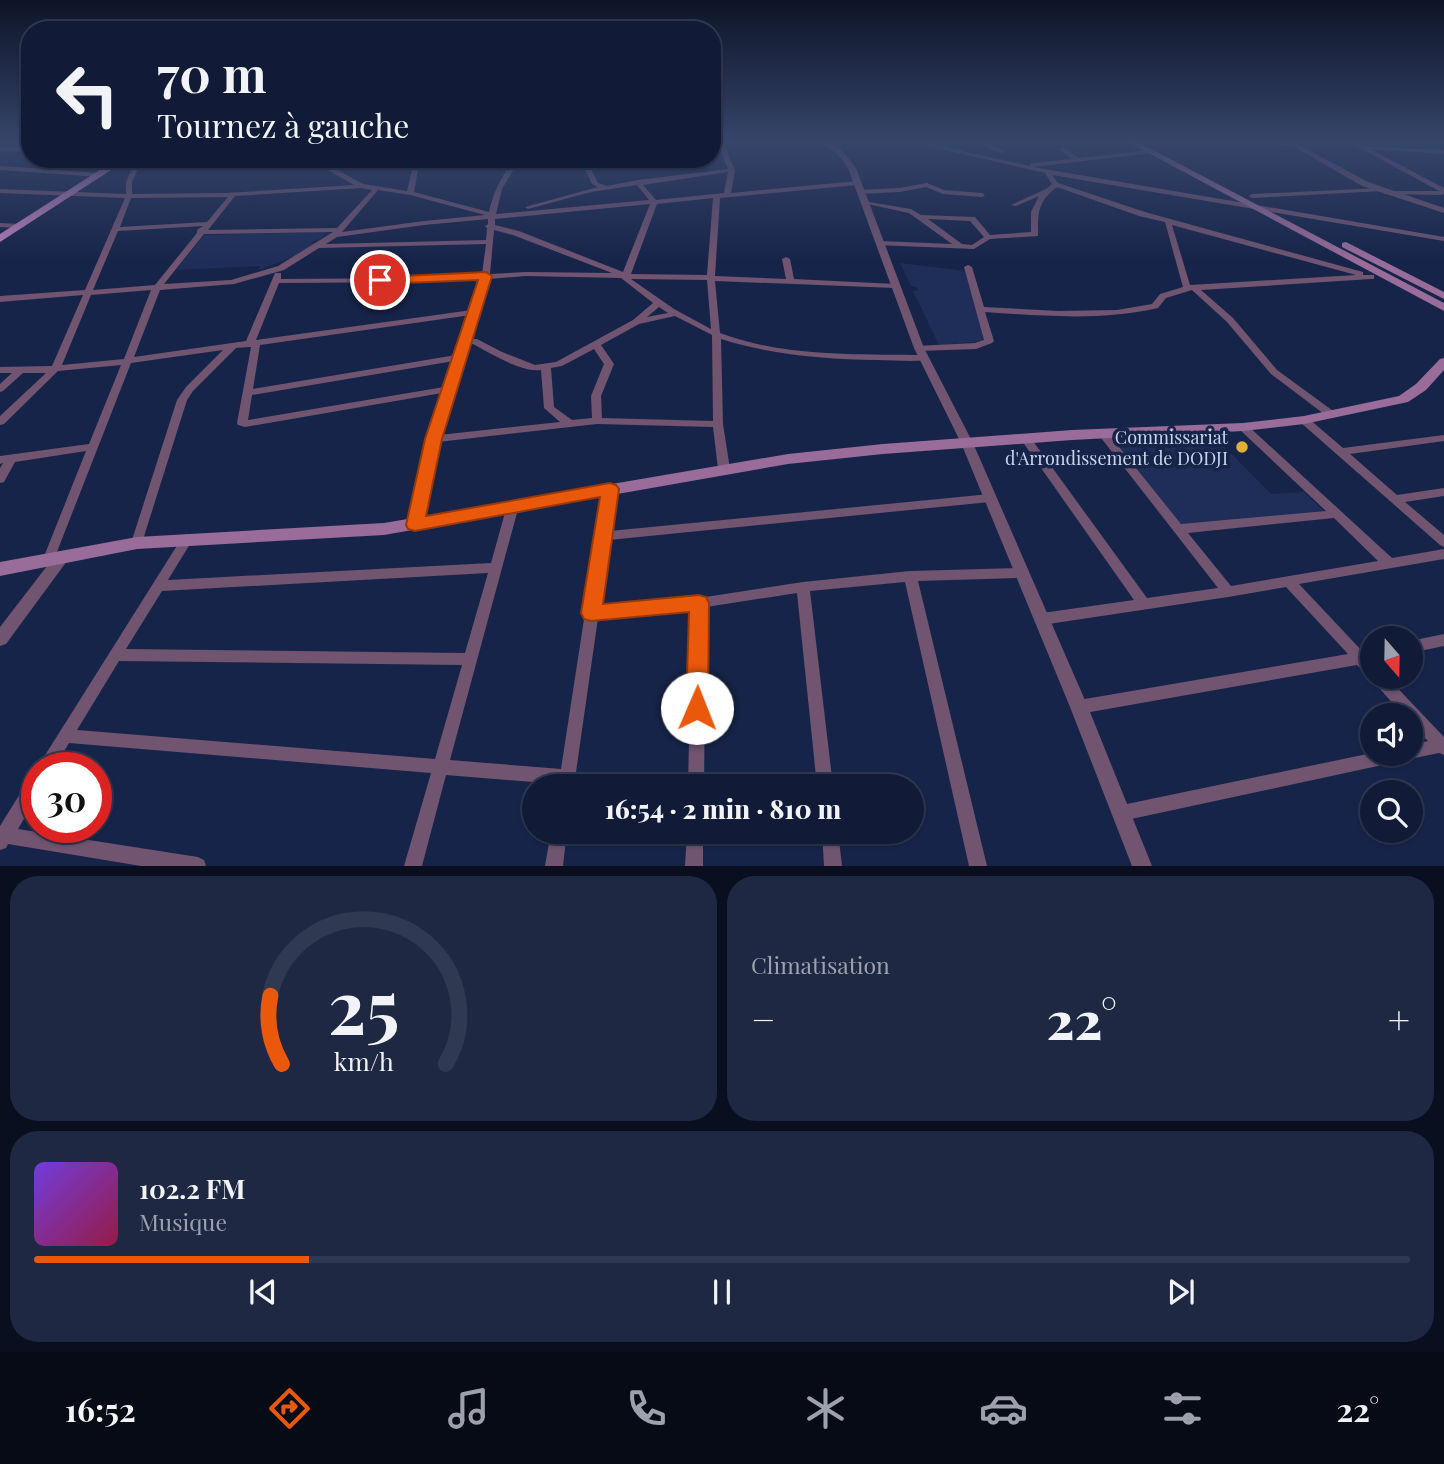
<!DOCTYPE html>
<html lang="fr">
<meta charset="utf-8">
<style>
body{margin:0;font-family:"Playfair Display",serif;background:#1e2842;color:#f1f3f6;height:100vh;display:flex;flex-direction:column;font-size:26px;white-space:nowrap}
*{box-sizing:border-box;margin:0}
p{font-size:23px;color:#9ca1ad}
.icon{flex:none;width:38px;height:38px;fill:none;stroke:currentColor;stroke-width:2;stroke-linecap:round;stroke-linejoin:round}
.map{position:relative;height:866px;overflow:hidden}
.sheet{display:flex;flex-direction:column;gap:10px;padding:10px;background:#090f1e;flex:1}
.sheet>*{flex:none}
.hud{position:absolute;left:21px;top:21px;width:700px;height:147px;border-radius:28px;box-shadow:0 2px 5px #0004,0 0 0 2px #303952;background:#111b37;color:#f1f3f6;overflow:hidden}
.needle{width:46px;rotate:160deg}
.controls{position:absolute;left:1360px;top:626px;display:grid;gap:14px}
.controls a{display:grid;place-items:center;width:63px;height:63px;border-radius:50%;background:#111b37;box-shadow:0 2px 5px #0004,0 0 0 2px #303952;font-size:35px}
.speed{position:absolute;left:21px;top:752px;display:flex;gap:14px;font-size:35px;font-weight:700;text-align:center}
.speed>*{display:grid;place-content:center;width:91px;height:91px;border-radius:50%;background:#111b37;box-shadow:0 2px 5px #0004,0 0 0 2px #303952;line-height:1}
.speed .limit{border:10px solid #d22;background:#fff;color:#111}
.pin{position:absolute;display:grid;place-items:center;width:60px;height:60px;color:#fff;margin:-30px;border:4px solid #fff;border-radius:50%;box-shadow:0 2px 7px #0007}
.me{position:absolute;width:77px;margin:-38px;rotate:1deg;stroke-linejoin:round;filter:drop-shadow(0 0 5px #0008)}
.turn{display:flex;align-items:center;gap:24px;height:147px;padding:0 21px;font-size:32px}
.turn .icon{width:91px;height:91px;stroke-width:2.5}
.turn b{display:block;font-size:49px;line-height:60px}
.big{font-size:52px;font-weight:800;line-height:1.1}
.sheet .tile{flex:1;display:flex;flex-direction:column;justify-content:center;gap:10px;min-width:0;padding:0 24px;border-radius:28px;background:#1e2842}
.sheet .dial{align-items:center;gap:0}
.dial svg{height:182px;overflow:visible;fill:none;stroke:#303952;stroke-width:7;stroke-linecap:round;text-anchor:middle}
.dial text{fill:#f1f3f6;stroke:none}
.song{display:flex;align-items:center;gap:21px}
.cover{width:84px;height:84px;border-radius:10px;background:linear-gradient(135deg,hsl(260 70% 55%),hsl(340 70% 35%))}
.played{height:7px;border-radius:4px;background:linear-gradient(90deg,#ea580c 20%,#303952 20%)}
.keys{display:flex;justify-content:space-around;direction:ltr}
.heat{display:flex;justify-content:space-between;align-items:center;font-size:38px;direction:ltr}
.sheet .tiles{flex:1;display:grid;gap:10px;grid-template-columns:1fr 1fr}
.tile:last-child{grid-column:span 2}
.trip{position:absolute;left:522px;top:774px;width:402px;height:70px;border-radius:35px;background:#111b37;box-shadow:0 2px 5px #0004,0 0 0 2px #303952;font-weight:800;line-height:70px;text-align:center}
.tabs{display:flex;height:112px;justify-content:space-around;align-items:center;background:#070b16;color:#9ca1ad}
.tabs .icon{width:49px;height:49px}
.tabs .on{color:#ea580c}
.tabs b{font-size:32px;color:#f1f3f6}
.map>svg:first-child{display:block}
</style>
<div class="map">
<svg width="1444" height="866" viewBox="0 0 1444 866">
<rect width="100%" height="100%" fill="#172449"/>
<path fill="#1f2e59" d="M327,232L320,239L311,242L314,244L306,252L259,270L260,266L176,270L204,235Z
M900,263L967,271L984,341L939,345L913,291L918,290L917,287L911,286Z
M1218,440L1271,494L1304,492L1324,511L1183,526L1114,443Z"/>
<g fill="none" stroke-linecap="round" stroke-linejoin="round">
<path fill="#705470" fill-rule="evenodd" d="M716,141H748L724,145L735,170L731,193L857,181L860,183L857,185L720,198L715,276L786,279L782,259L786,257L790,259L794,279L895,284L899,286L895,288L715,281L720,333C784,357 856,354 923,355L928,358L926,360C911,362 893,360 877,360C824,359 772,355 721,339L723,424L730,469L728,472H720L718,469L713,427L597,424L438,442L421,525L419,528H411L409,525L427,443L442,393L245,427L238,425L237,423L251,347H249L236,348L193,391L187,400L141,546L137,548L133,546L131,543L177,400L186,387L223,350L131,363L53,562L49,564L45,562L43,559L86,451L15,462L4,482L0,483V468L3,463L0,464V456L89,444L121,365L58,371L4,424L0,425V416L46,373H23L3,391L0,392V384L12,373H0V367L52,366L83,295L0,302V296L85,290L125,198L0,193V189L126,194V182L132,168L113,165L112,164C118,161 133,163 139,166L132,182V194L226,193L354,185L309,159H317L363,184L407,191L412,170L419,159H425L418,170L414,192L489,212C493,192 502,176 514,159H520L502,189L496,214L649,200L637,185L591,192L528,209L525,207L598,187L592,184L580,159H586L598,183L607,186L638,180L728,169ZM728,172L724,193L656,200L643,185ZM361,188L372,190L337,228L208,230L235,196ZM378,190L410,195L485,215L424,221L342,232ZM228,197L207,222L120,227L131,198ZM713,198L707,275L631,274L657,204ZM650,204L623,272L519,231L495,225V219ZM488,219V224L485,226L487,228L486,240L326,244L337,237L424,225ZM203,226L197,230V233L155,285L93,290L118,231ZM494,230L513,235L612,273L526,272L490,274ZM333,232L278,266L231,280L164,284L204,234ZM486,244L482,274L432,278L281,279V273H275L246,341L134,357L160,290L234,284L284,270L319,248ZM526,276L621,278L653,303L633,320L556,362L535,365L502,352L477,339H471L489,279ZM481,279L472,310L256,340L279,283L432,282ZM631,279L707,280L711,329L674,309ZM151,290L124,359L62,365L91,295ZM659,307L668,313L647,317ZM471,315L461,342L458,344L460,346L456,355L253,389L260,345ZM675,316L712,335L713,421L602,418L601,396L614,364L601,345L639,324ZM473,344C490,353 522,373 541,370L544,408L560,422L439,435L451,395L469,345ZM594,349L604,364L591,396L592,418L572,420L554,407L551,368L562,366ZM454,361L444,387L248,420L252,395Z
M906,141H917L1030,166V164L1032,163L1072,159L1061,150L1060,149L1063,147L1079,158L1151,150L1154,152L1153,153L1033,167L1444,237V241L1052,175L1058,183L1145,212L1363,272V275H1374V279H1371L1201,290L1233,318L1277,370L1336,413L1337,415L1336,417H1328L1271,374L1227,322L1192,290L1166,298L1158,308C1100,321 1044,316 985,312L994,341L992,343L976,349L919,351L914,348L916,346L975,343L984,340L964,267L968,265L972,267L984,307L1059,311L1117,310L1152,304L1160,294L1183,287L1165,222L1139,216L1057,187C1037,202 1038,213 1038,236L990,239L974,249L877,245V241H880L952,244L909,213L863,203V201L911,209L921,215L975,217L990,235L1031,232V212L1039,196L1016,206L1011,205L1046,189L1052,184L1045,173ZM928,219L970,221L984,237L972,245L962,244ZM1172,225L1356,275L1190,285Z
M976,141H984L1005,152L1000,153Z
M1253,141H1278L1295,144L1292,146L1256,143Z
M1347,141H1355L1364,146L1444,150V154L1370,149L1444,188V194L1441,195L1384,194L1383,193L1386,191H1439Z
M0,147L30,148V152L0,151Z
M0,166L100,173L103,175L100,177L0,170Z
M927,183L944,190L982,193L985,195L982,197L943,194L926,187L899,192L860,194L857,192L860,190L899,188Z
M1381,188L1383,189V191L1252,198L1249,196L1252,194Z
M0,223L21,224L25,226L21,228L0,227Z
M1304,417L1308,418L1343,448L1444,435V441L1350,454L1397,495L1444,488V496L1405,502L1444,535V547L1440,545L1300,422L1299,420Z
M1243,424L1247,425L1392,558L1444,549V559L1299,584L1363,652L1372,650V677H1387L1444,737V755L1439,753L1410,759L1407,758L1401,761L1122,821L1116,819L1114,813L1116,807L1122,805L1372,753V754H1410V745L1428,741L1410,723V716H1404L1373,681L1371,677L1367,675L1357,665L1079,714L1074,712L1072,707L1074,702L1079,700L1348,654L1286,587L1228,597L1042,625L1037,623L1035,619L1037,615L1042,613L1134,600L1022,441L1021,439L1022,437H1030L1147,598L1218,588L1098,434L1103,431L1107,432L1181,524L1326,511L1239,429L1238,427L1239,425ZM1334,518L1378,561L1231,586L1188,533Z
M610,485L614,486L616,489L610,531L990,494L994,495L996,498L994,501L990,502L609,540L599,607L699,598L803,582L910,571L1022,568L1026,570L1028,573L1026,576L1022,578L918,581L987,866H969L905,582L810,591L833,786H817L797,593L706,607L704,786H688L692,609L598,618L574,786H558V784L446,775L422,866H404L431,773L69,743L54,768H37L183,536L187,534L191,536L193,539L168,580L491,563L506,509L508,506H516L518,509L450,760L561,769L604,489L606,486ZM488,573L465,653L126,649L162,591ZM119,661L462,665L435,759L77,730Z
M1444,634V646L1410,653V641Z
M37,774V797L18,829L198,857L204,860L206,866H141L8,844L6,848L0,850V826L31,776Z
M551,831H567L563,866H545Z
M687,831H703V866H685Z
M822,831H838L842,866H824Z"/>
<path fill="#705470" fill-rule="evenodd" d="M821,141C837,141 847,156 856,168L924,348L973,443L1088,707L1152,866H1132L1070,707L961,443L914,348L848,168L840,157Z
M1284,141H1292L1368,182L1444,208V213L1362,186Z
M62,551L67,553L69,557L67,561L6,644L0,646V627L57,553Z"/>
<path fill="#996c99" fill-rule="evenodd" d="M1126,141H1136L1444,303V311Z
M1346,242L1444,292V299L1342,247V243Z
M1444,358V370L1426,390L1408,402L1304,424L1243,431L1072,440L883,454L788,464L384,535L137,549L0,576V562L137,537L384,523L788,454L883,444L1072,430L1243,423L1304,416L1399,396L1416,384L1440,359Z"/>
<path fill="#b97fb9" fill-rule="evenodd" d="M117,159H128L0,242V234Z"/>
</g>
<linearGradient id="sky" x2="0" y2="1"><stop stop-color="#0d1428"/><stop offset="0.54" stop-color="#36456a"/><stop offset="1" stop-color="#36456a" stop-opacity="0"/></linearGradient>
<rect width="1444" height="262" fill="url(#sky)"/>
<path fill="#ea580c" stroke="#983908" stroke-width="2" d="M486,272L492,276L442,439L426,516L610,483L616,485L619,489L603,604L699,595L706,597L709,603L708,708L705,715L697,718L689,715L686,708L689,612L591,621L584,619L581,613L600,497L415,531L408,529L406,525L425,439L478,280L380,284L374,280L380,277Z"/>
<circle fill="#dfb034" stroke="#172449" stroke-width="2.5" cx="1242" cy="447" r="7"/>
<g text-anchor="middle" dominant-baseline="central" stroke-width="7" stroke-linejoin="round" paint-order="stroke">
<g font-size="18" fill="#c9d4ec" stroke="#172449" text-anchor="end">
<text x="1228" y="437">Commissariat<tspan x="1228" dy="21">d'Arrondissement de DODJI</tspan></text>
</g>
</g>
</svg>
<div class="controls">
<a><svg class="needle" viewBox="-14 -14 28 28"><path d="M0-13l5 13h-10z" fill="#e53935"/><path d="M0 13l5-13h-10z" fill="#9ca1ad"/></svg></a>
<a><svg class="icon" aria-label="sound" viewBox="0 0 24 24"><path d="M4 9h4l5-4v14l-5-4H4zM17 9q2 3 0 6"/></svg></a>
<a><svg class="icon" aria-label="search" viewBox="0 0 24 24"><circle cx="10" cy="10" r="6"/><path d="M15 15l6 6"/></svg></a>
</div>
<div class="speed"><div class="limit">30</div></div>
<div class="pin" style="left:380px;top:280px;background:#d93025"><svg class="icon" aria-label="arrive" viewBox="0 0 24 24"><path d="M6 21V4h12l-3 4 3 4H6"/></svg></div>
<svg class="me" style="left:697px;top:708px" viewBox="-20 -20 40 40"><circle r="19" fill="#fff"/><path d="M0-13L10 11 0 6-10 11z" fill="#ea580c"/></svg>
<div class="trip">16:54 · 2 min · 810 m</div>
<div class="hud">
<div class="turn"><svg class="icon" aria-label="left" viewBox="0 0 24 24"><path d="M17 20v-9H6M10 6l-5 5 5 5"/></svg><div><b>70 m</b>Tournez à gauche</div></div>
</div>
</div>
<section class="sheet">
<div class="tiles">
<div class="tile dial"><svg viewBox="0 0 100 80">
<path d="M14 69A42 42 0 1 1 86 69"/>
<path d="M14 69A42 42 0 0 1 9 39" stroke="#ea580c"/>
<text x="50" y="56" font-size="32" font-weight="700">25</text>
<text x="50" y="72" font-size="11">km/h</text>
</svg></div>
<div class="tile"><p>Climatisation</p>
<div class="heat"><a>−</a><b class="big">22°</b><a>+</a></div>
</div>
<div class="tile">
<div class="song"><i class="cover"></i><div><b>102.2 FM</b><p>Musique</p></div></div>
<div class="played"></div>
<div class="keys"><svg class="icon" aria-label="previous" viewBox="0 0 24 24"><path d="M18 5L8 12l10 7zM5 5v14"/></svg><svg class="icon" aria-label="pause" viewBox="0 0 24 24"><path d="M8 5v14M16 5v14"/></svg><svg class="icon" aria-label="next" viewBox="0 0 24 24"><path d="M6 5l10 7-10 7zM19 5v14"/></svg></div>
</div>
</div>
</section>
<nav class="tabs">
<b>16:52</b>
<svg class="icon on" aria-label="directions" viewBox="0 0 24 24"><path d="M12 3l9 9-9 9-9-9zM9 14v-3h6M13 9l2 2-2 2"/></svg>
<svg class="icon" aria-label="music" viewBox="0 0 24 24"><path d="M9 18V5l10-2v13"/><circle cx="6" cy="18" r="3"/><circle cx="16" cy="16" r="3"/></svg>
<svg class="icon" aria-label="phone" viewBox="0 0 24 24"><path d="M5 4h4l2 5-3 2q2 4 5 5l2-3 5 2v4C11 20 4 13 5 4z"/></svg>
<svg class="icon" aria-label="climate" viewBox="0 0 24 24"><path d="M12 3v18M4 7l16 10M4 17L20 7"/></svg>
<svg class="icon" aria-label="car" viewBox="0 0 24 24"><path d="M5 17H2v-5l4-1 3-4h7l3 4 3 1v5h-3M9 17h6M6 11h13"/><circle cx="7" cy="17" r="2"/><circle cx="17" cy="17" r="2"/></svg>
<svg class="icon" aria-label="filters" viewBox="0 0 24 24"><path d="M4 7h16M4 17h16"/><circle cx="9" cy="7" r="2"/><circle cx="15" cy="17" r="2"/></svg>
<b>22°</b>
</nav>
